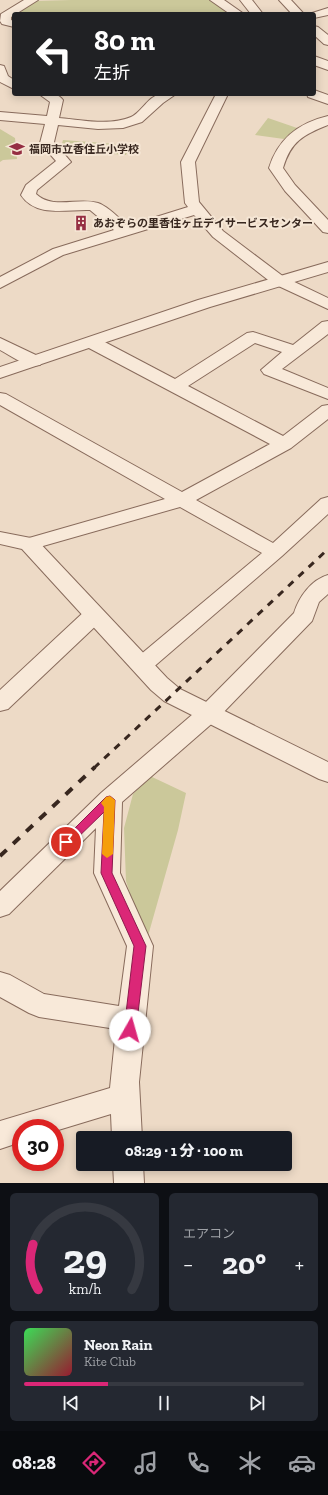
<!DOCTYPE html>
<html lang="ja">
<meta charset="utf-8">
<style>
body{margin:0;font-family:"Zilla Slab","Noto Sans JP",serif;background:#242831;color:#f1f3f6;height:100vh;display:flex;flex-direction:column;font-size:15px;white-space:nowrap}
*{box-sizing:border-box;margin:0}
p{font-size:13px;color:#9ea1a6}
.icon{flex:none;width:22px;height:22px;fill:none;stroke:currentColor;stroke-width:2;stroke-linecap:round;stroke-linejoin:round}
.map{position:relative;height:1183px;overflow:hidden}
.details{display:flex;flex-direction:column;gap:10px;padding:10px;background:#0d0f14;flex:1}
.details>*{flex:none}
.guide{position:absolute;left:12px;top:12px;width:304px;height:84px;border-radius:4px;box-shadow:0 2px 10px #0003;background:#202124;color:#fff;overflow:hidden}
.speed{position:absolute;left:12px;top:1119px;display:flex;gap:8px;font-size:20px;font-weight:700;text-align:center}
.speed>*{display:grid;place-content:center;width:52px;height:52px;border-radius:50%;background:#171b24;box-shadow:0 2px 10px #0003;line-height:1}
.speed .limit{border:6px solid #d22;background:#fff;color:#111}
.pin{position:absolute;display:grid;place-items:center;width:34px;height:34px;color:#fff;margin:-17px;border:2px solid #fff;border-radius:50%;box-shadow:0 1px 4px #0007}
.me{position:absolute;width:44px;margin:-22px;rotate:7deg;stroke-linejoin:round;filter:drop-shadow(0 0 3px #0008)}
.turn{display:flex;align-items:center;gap:14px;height:84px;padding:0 16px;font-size:18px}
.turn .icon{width:52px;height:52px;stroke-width:2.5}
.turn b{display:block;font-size:28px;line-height:34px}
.big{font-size:30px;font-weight:800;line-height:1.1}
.details .widget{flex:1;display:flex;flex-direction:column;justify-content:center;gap:6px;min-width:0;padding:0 14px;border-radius:6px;background:#242831}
.details .dial{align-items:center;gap:0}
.dial svg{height:104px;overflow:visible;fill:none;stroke:#363941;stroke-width:7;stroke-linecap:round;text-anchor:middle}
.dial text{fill:#f1f3f6;stroke:none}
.song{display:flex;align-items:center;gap:12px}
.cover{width:48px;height:48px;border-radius:6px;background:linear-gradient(135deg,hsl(130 70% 55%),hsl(350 70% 35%))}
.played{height:4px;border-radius:2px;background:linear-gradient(90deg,#db2777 30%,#363941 30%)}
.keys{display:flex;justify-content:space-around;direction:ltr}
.heat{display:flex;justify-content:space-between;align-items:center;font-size:22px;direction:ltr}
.details .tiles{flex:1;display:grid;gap:10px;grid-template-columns:1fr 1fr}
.widget:last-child{grid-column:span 2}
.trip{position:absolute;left:76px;top:1131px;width:216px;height:40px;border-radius:4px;background:#171b24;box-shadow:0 2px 10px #0003;font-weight:800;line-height:40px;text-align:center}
.dock{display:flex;height:64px;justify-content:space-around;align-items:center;background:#090b0e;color:#9ea1a6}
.dock .icon{width:28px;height:28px}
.dock .active{color:#db2777}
.dock b{font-size:18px;color:#f1f3f6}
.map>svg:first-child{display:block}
</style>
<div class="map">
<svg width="328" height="1183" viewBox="0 0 328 1183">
<rect width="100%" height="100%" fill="#eddac6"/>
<path fill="#cbc89a" d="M71,0H209L218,3L235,14H14V23L6,16L34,1Z
M268,118L300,129L284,139L255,135Z
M0,129L15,138L17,159L3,160L0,162Z
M63,140L130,145L126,155L60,150Z
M150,776L186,793L178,830L146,943L126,881L124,828L133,794Z"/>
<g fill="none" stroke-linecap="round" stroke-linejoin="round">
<g stroke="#886b5c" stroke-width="2">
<path id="minor" d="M24,0H38L11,17V20L14,21V27L2,24L0,21L1,14Z
M210,0H224L244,14H230Z
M279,0H291L304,14H292Z
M328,8V15L314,18V14H309Z
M314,26L318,27L328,35V45L324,44L314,35Z
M0,65L4,66L8,76L14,80V89L0,82Z
M314,90L328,95V104L308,97L307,94H314Z
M39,94C48,94 57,92 63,100L59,118C82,120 110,126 131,117C142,112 148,96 161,94C165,93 171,94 176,94L163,103L142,122L123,128L98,129L58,125L54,142L71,162L37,190L36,194C53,210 78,197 98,203C109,207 119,218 127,226L188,207L185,203L181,162L216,94H228L195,162L199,202L223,231L284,277L328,298V309L272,283L213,237L194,215L63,255L0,288V277L53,249L114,230L90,210C67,209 36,218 21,195L26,185L56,161L40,143L45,124L0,120V112L47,116L50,102Z
M328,116V125C303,135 291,141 283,168L295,185L328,220V233L323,232L285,191L269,168C278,139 298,123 328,116Z
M328,321V334L282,369L328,388V399L264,374L261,370L282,352L255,343L188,386L283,436L322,406L328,405V419L291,448L196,500L273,543L321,499L328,497V514L282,556L150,670L142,672L134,670L131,665L134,660L262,553L180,507L36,548L29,550L22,548L19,544L22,540L165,499L0,405V393L6,394L182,492L270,444L87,347L85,343L87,339L93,338L99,339L175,379L247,333L253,332L293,345L322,322Z
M0,338L40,357L43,361L40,365C26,368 12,356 0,350Z
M328,575V594L319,602L312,621L216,720L122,802L120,873L153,946L139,1082L142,1138H112L111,1114L55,1131V1128H21V1142L0,1149V1121L110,1088L116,1029L39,1017L29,1013L0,997V972L10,975L44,994L119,1006L127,946L94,873L96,828L9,914L0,917V891L101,793L200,708L294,613C299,597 311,580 328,575Z
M94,608L102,610L105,615L102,620L8,709L0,711V690L86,610Z
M113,1164H143L144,1183H114Z"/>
</g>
<g stroke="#886b5c" stroke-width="2">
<path id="tertiary" d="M240,0H252L263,14H251Z
M314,56L328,61V70L314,65Z
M328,262V272L210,307L0,378V367L198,300Z
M0,532L36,539L167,678L180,689L328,762V782L319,779L164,701L151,690L22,549L0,544Z"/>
</g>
<use href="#minor" fill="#f8e9d9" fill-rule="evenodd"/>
<use href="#tertiary" fill="#f8e9d9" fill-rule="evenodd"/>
<path stroke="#38271f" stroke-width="3" stroke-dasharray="7 7" stroke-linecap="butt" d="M94,768L328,549"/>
<path stroke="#38271f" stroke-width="4" stroke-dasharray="9 9" stroke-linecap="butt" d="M0,856L95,767"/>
</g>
<path fill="#db2777" stroke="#8e194d" d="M110,796L115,800L112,873L146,946L136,1030L135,1034L130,1036L126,1034L124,1030L134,946L101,873L104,812L70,845L66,846L61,842L106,797Z"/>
<path fill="#f59e0b" d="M110,796L115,800L113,854L107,858L102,854L104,807L101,803L106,797Z"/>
<defs>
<g id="school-bare" transform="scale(1.2)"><path d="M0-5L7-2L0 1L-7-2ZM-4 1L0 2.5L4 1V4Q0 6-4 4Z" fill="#952e42" stroke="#f5e6d5" stroke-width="2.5" paint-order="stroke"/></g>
<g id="building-bare" transform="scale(1.2)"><path d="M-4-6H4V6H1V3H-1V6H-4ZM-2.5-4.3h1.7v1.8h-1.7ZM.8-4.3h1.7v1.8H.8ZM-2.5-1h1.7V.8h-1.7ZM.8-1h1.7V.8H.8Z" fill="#952e42" stroke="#f5e6d5" stroke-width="2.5" paint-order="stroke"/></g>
</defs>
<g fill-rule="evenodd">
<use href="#school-bare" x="17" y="149"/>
<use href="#building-bare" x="81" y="223"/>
</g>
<g text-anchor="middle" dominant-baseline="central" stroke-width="4" stroke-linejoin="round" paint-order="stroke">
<g font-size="11" font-weight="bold" fill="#38271f" stroke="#f5e6d5" text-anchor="start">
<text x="29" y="149">福岡市立香住丘小学校</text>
<text x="93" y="223">あおぞらの里香住ヶ丘デイサービスセンター</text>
</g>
</g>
</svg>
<div class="speed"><div class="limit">30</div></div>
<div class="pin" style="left:66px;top:842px;background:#d93025"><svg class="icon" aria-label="arrive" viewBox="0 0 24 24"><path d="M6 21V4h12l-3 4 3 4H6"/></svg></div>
<svg class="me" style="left:130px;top:1030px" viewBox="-20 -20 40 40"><circle r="19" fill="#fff"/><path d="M0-13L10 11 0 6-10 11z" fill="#db2777"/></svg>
<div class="trip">08:29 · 1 分 · 100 m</div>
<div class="guide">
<div class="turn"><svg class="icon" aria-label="left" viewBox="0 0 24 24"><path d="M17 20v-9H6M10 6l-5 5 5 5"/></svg><div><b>80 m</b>左折</div></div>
</div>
</div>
<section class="details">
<div class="tiles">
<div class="widget dial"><svg viewBox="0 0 100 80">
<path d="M14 69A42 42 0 1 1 86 69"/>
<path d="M14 69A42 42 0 0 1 10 34" stroke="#db2777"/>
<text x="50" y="56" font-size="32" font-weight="700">29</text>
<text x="50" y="72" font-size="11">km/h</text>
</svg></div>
<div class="widget"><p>エアコン</p>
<div class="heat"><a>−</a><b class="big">20°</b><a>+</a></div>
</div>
<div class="widget">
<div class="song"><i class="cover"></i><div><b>Neon Rain</b><p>Kite Club</p></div></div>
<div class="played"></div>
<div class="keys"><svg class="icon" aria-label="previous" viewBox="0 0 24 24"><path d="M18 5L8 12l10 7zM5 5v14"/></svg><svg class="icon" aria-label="pause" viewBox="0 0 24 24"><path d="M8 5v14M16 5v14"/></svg><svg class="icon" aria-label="next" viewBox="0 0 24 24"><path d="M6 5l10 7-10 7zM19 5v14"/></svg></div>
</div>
</div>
</section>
<nav class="dock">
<b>08:28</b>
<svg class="icon active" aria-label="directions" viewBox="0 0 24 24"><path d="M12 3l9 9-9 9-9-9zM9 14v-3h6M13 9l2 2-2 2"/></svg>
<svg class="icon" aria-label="music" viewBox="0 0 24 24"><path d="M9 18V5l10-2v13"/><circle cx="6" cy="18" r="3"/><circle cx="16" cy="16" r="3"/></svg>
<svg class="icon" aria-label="phone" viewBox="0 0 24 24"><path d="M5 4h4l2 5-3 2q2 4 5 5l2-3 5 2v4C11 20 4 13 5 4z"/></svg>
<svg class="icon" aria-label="climate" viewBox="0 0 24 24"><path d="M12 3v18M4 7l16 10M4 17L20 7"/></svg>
<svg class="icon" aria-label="car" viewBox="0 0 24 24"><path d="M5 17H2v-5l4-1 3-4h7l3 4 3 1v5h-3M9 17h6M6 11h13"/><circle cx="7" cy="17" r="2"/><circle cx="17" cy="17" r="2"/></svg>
</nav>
